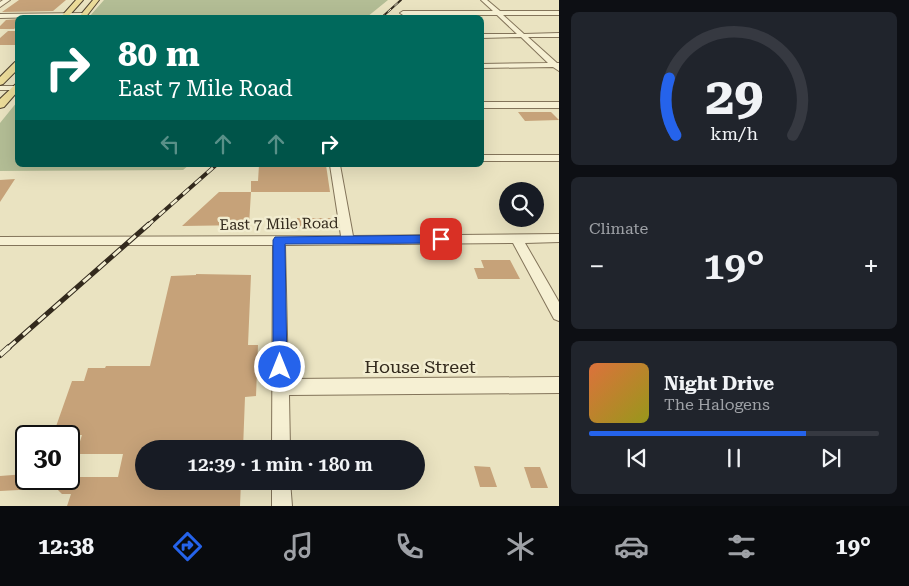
<!DOCTYPE html>
<meta charset="utf-8">
<style>
body{margin:0;font-family:"Roboto Serif",serif;background:#20242c;color:#f1f3f6;height:100vh;display:flex;flex-direction:column;font-size:19px;white-space:nowrap}
*{box-sizing:border-box;margin:0}
p{font-size:16px;color:#9ea1a6}
.icon{flex:none;width:28px;height:28px;fill:none;stroke:currentColor;stroke-width:2;stroke-linecap:round;stroke-linejoin:round}
.map{position:relative;flex:1;overflow:hidden}
.sheet{display:flex;flex-direction:column;gap:12px;padding:12px;background:#0d0f14;width:350px}
.sheet>*{flex:none}
.banner{position:absolute;left:15px;top:15px;width:469px;height:152px;border-radius:8px;box-shadow:0 5px 20px #0002;background:#00695c;color:#fff;overflow:hidden}
.tools{position:absolute;left:499px;top:182px;display:grid;gap:10px}
.tools a{display:grid;place-items:center;width:45px;height:45px;border-radius:50%;background:#171b24;box-shadow:0 5px 20px #0002;font-size:25px}
.speed{position:absolute;left:15px;top:425px;display:flex;gap:10px;font-size:25px;font-weight:700;text-align:center}
.speed>*{display:grid;place-content:center;width:65px;height:65px;border-radius:50%;background:#171b24;box-shadow:0 5px 20px #0002;line-height:1}
.speed .limit{border:2px solid #111;border-radius:8px;background:#fff;color:#111}
.pin{position:absolute;display:grid;place-items:center;width:42px;height:42px;color:#fff;margin:-21px;border-radius:10px;box-shadow:0 2px 8px #0006}
.me{position:absolute;width:55px;margin:-28px;rotate:0deg;stroke-linejoin:round;filter:drop-shadow(0 0 4px #0008)}
.turn{display:flex;align-items:center;gap:18px;height:105px;padding:0 20px;font-size:22px}
.turn .icon{width:65px;height:65px;stroke-width:2.5}
.turn b{display:block;font-size:35px;line-height:42px}
.lanes{display:flex;align-items:center;height:48px;padding:0 20px;background:#0003;justify-content:center;gap:25px;direction:ltr}
.lanes .off{opacity:.35}
.big{font-size:38px;font-weight:600;line-height:1.1}
.sheet .widget{flex:1;display:flex;flex-direction:column;justify-content:center;gap:8px;min-width:0;padding:0 18px;border-radius:8px;background:#20242c}
.sheet .dial{align-items:center;gap:0}
.dial svg{height:130px;overflow:visible;fill:none;stroke:#363941;stroke-width:7;stroke-linecap:round;text-anchor:middle}
.dial text{fill:#f1f3f6;stroke:none}
.song{display:flex;align-items:center;gap:15px}
.cover{width:60px;height:60px;border-radius:8px;background:linear-gradient(135deg,hsl(20 70% 55%),hsl(60 70% 35%))}
.played{height:5px;border-radius:2px;background:linear-gradient(90deg,#2563eb 75%,#363941 75%)}
.keys{display:flex;justify-content:space-around;direction:ltr}
.heat{display:flex;justify-content:space-between;align-items:center;font-size:28px;direction:ltr}
.trip{position:absolute;left:135px;top:440px;width:290px;height:50px;border-radius:25px;background:#171b24;box-shadow:0 5px 20px #0002;font-weight:600;line-height:50px;text-align:center}
.tab-bar{display:flex;height:80px;justify-content:space-around;align-items:center;background:#090b0e;color:#9ea1a6}
.tab-bar .icon{width:35px;height:35px}
.tab-bar .current{color:#2563eb}
.tab-bar b{font-size:22px;color:#f1f3f6}
main{display:flex;flex:1;min-height:0}
.map>svg:first-child{display:block}
</style>
<main>
<div class="map">
<svg width="559" height="506" viewBox="0 0 559 506">
<rect width="100%" height="100%" fill="#eae3c1"/>
<path fill="#b3bd95" d="M104,0H388L367,17H89Z
M17,102L18,165H189L183,170L0,171V123Z"/>
<path fill="#c6a279" d="M19,0H66L53,11L2,12Z
M18,19V26L14,29H0V26L6,20Z
M8,31H18V45H0V38Z
M518,112H551L559,120L525,121Z
M259,165H326L330,192H251V181H258Z
M15,179L0,202V180Z
M219,192H251L249,225L182,226Z
M297,218H331L333,228H298Z
M481,260H510L520,279H478L474,268H484Z
M196,274L251,275L248,345H258L256,396L245,397L243,449H144V481H241L240,506H67L71,494H62L56,488L0,491V476L26,474V479H69V473L76,477H118L123,454H76L82,435H53L72,381H84L88,368H105L106,366H150L171,276L196,275Z
M474,466L490,467L497,487H480Z
M524,467H540L548,488H531Z"/>
<g fill="none" stroke-linecap="round" stroke-linejoin="round">
<g stroke="#83745a" stroke-width="2">
<path id="minor" d="M3,0H10L0,7V2Z
M481,0H487L500,11H559V15H503L524,34L559,33V37H528L557,63H559V71L553,67L481,68V64L548,63L521,37L481,38V34H517L497,15H403L400,13L403,11H493Z
M83,13L85,16L0,18V14Z
M0,86H18V90H0Z
M481,102H559V108H481Z
M481,155H559V161H481Z
M330,165H340L353,236L559,234V242L525,243L559,302V321L554,319L513,243L285,245L288,379L559,377V393L289,395L290,449H272L273,245H0V237L341,236Z
M272,481H290L292,506H272Z"/>
</g>
<g stroke="#50422e" stroke-width="2">
<path id="major" d="M76,0H83L67,18H60Z
M93,0H99L85,18H78Z
M15,62H18V69L3,84L0,85V77Z
M18,82V91L4,107L0,108V99Z"/>
</g>
<use href="#minor" fill="#f6f0d3" fill-rule="evenodd"/>
<use href="#major" fill="#ecdc9a" fill-rule="evenodd"/>
<g stroke="#332a1d" stroke-width="2">
<path id="rail-far3" d="M381,18L401,0"/>
</g>
<g stroke="#332a1d" stroke-width="4">
<path id="rail-far2" d="M147,226L216,165"/>
</g>
<g stroke="#332a1d" stroke-width="5">
<path id="rail-far1" d="M8,348L149,224"/>
</g>
<g stroke="#332a1d" stroke-width="6">
<path id="rail" d="M0,355L9,347"/>
</g>
<use href="#rail-far3" stroke="#f2edd0" stroke-width="1" stroke-dasharray="4.5" stroke-linecap="butt"/>
<use href="#rail-far2" stroke="#f2edd0" stroke-width="2.5" stroke-dasharray="8" stroke-linecap="butt"/>
<use href="#rail-far1" stroke="#f2edd0" stroke-width="3" stroke-dasharray="10" stroke-linecap="butt"/>
<use href="#rail" stroke="#f2edd0" stroke-width="4.5" stroke-dasharray="13" stroke-linecap="butt"/>
</g>
<path fill="#2563eb" stroke="#184099" d="M441,235L447,239L441,243L285,244L287,367L285,372L280,374L275,372L273,367V240L275,237Z"/>
<g text-anchor="middle" dominant-baseline="central" stroke-width="5" stroke-linejoin="round" paint-order="stroke">
<g font-size="15" fill="#332a1d" stroke="#f2edd0">
<text transform="translate(279 224) rotate(-1)">East 7 Mile Road</text>
</g>
<g font-size="18" fill="#332a1d" stroke="#f2edd0">
<text x="420" y="366">House Street</text>
</g>
</g>
</svg>
<div class="tools">
<a><svg class="icon" aria-label="search" viewBox="0 0 24 24"><circle cx="10" cy="10" r="6"/><path d="M15 15l6 6"/></svg></a>
</div>
<div class="speed"><div class="limit">30</div></div>
<div class="pin" style="left:441px;top:239px;background:#d93025"><svg class="icon" aria-label="arrive" viewBox="0 0 24 24"><path d="M6 21V4h12l-3 4 3 4H6"/></svg></div>
<svg class="me" style="left:280px;top:367px" viewBox="-20 -20 40 40"><circle r="17" fill="#2563eb" stroke="#fff" stroke-width="3"/><path d="M0-11L8 9 0 5-8 9z" fill="#fff"/></svg>
<div class="trip">12:39 · 1 min · 180 m</div>
<div class="banner">
<div class="turn"><svg class="icon" aria-label="right" viewBox="0 0 24 24"><path d="M7 20v-9h11M14 6l5 5-5 5"/></svg><div><b>80 m</b>East 7 Mile Road</div></div>
<div class="lanes"><svg class="icon off" aria-label="left" viewBox="0 0 24 24"><path d="M17 20v-9H6M10 6l-5 5 5 5"/></svg><svg class="icon off" aria-label="ahead" viewBox="0 0 24 24"><path d="M12 20V5M6 11l6-6 6 6"/></svg><svg class="icon off" aria-label="ahead" viewBox="0 0 24 24"><path d="M12 20V5M6 11l6-6 6 6"/></svg><svg class="icon" aria-label="right" viewBox="0 0 24 24"><path d="M7 20v-9h11M14 6l5 5-5 5"/></svg></div>
</div>
</div>
<section class="sheet">
<div class="widget dial"><svg viewBox="0 0 100 80">
<path d="M14 69A42 42 0 1 1 86 69"/>
<path d="M14 69A42 42 0 0 1 10 34" stroke="#2563eb"/>
<text x="50" y="56" font-size="32" font-weight="700">29</text>
<text x="50" y="72" font-size="11">km/h</text>
</svg></div>
<div class="widget"><p>Climate</p>
<div class="heat"><a>−</a><b class="big">19°</b><a>+</a></div>
</div>
<div class="widget">
<div class="song"><i class="cover"></i><div><b>Night Drive</b><p>The Halogens</p></div></div>
<div class="played"></div>
<div class="keys"><svg class="icon" aria-label="previous" viewBox="0 0 24 24"><path d="M18 5L8 12l10 7zM5 5v14"/></svg><svg class="icon" aria-label="pause" viewBox="0 0 24 24"><path d="M8 5v14M16 5v14"/></svg><svg class="icon" aria-label="next" viewBox="0 0 24 24"><path d="M6 5l10 7-10 7zM19 5v14"/></svg></div>
</div>
</section>
</main>
<nav class="tab-bar">
<b>12:38</b>
<svg class="icon current" aria-label="directions" viewBox="0 0 24 24"><path d="M12 3l9 9-9 9-9-9zM9 14v-3h6M13 9l2 2-2 2"/></svg>
<svg class="icon" aria-label="music" viewBox="0 0 24 24"><path d="M9 18V5l10-2v13"/><circle cx="6" cy="18" r="3"/><circle cx="16" cy="16" r="3"/></svg>
<svg class="icon" aria-label="phone" viewBox="0 0 24 24"><path d="M5 4h4l2 5-3 2q2 4 5 5l2-3 5 2v4C11 20 4 13 5 4z"/></svg>
<svg class="icon" aria-label="climate" viewBox="0 0 24 24"><path d="M12 3v18M4 7l16 10M4 17L20 7"/></svg>
<svg class="icon" aria-label="car" viewBox="0 0 24 24"><path d="M5 17H2v-5l4-1 3-4h7l3 4 3 1v5h-3M9 17h6M6 11h13"/><circle cx="7" cy="17" r="2"/><circle cx="17" cy="17" r="2"/></svg>
<svg class="icon" aria-label="filters" viewBox="0 0 24 24"><path d="M4 7h16M4 17h16"/><circle cx="9" cy="7" r="2"/><circle cx="15" cy="17" r="2"/></svg>
<b>19°</b>
</nav>
